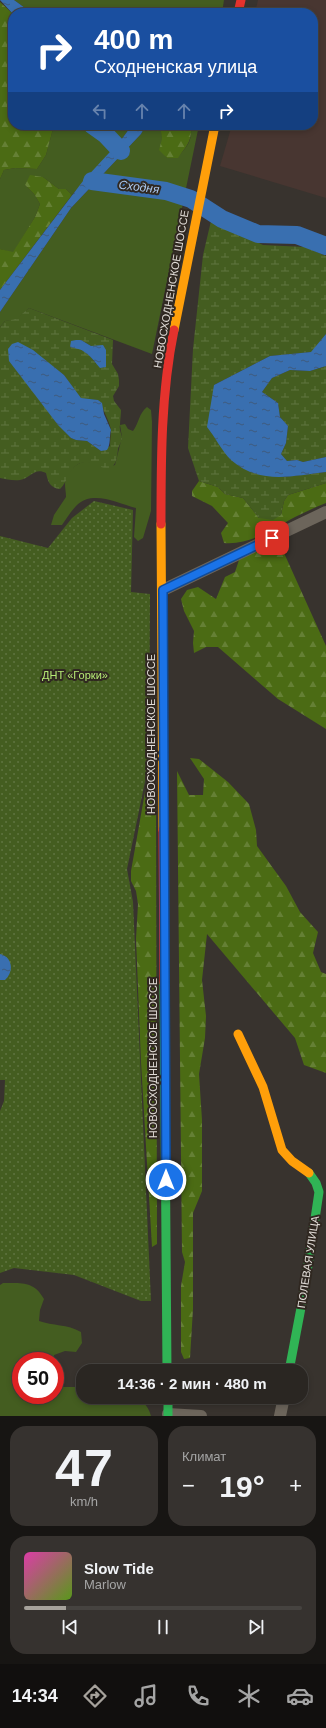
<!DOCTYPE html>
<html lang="ru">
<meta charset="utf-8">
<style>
body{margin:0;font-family:Helvetica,sans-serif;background:#36322f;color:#f1f3f6;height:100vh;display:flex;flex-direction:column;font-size:15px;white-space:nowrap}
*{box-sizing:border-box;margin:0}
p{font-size:13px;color:#a5a5a5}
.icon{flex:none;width:22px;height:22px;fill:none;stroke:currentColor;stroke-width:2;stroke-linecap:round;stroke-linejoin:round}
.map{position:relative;height:1416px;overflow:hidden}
.sheet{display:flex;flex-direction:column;gap:10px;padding:10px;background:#171513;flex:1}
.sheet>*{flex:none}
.hud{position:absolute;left:8px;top:8px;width:310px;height:122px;border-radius:16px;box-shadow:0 2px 6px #0003,0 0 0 1px #464340;background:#1a4fa0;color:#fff;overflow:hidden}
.speed{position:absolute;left:12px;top:1352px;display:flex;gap:8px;font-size:20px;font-weight:700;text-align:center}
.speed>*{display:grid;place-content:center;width:52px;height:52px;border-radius:50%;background:#2a2622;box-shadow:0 2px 6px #0003,0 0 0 1px #464340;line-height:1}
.speed .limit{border:6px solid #d22;background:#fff;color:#111}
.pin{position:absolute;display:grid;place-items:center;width:34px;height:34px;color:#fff;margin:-17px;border-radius:8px;box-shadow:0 2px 6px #0006}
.me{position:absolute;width:44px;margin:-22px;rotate:0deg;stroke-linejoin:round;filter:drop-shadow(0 0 3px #0008)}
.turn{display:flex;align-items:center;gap:14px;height:84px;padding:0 20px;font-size:18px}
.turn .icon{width:52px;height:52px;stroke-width:2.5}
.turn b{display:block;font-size:28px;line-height:34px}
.lanes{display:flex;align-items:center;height:38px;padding:0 20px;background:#0003;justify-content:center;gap:20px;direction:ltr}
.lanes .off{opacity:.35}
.big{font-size:30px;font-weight:800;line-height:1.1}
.sheet .tile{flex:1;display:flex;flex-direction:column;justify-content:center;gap:6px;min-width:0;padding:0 14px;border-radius:16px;background:#36322f}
.sheet .dial{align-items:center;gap:0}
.dial b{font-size:52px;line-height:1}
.song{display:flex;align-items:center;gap:12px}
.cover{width:48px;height:48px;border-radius:6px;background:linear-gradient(135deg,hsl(320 70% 55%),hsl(90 70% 35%))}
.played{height:4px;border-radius:2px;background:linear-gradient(90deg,#a6a29c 15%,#464340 15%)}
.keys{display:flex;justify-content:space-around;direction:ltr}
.heat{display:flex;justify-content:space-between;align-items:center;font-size:22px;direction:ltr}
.sheet .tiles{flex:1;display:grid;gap:10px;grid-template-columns:1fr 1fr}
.tile:last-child{grid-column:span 2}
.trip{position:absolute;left:76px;top:1364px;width:232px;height:40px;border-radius:16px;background:#2a2622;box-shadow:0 2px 6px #0003,0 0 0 1px #464340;font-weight:800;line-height:40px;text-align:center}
.tabs{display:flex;height:64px;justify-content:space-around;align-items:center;background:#110f0e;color:#a5a5a5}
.tabs .icon{width:28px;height:28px}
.tabs .active{color:#a6a29c}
.tabs b{font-size:18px;color:#f1f3f6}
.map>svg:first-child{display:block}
</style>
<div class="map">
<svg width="326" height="1416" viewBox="0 0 326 1416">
<defs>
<pattern id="forest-firs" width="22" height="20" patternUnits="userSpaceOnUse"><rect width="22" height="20" fill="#4b6b14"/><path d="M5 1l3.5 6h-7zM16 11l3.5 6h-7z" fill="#658035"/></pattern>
<pattern id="wetland-marsh" width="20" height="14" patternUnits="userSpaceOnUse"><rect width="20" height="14" fill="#445d20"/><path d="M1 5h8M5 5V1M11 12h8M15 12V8" fill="none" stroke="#5f7440"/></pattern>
<pattern id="park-dots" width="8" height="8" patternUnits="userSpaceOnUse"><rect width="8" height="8" fill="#445d20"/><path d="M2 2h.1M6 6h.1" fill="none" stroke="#5f7440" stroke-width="1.8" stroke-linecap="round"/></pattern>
<pattern id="water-ripples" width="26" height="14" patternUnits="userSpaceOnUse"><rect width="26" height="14" fill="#396fb0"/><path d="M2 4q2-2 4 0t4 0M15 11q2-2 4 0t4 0" fill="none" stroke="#3e5b7e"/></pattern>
</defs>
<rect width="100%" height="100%" fill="#38332e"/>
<path fill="#483631" d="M258,0H326V198L220,166L232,125H313V13H255Z"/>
<path fill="#445d20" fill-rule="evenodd" d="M14,0H224L222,13H32Z
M54,125H132L121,140L72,195L66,189H59L43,177L25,185L34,194L40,204L35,217L13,253L0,249V179L4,170L15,168L37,169L46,155Z
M146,125H160C161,129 162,135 162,139C162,147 161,151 167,158L178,157C188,145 192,142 191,125H199L152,354L29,308L16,320L5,321L0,327V312L71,208L141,134Z
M147,407L151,410L152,422L151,511L143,538L138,541L134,537L136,508C117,503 93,490 77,505C71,511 67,518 62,525H51L54,515L66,497C66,493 65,488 65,484C66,474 77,460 88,462C101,464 100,469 115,465L122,437L120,425L125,424L128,429L133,431C139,423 139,413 147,407Z
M3,1283C22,1283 34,1281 44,1299L40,1310L39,1321C53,1326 67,1324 81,1332L82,1343L76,1352L65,1351L54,1355L57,1377L62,1387H83V1397H99L109,1405C126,1397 145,1393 151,1416H0V1285ZM21,1361H55V1395H21Z"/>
<path fill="url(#forest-firs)" d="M0,2L13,14V125H54L46,155L37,169L15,168L4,170L0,179Z
M160,125H191C192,142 187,145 178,158H167L159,150L162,139Z
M30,175L43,177L59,189H66L72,195L0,290V249L13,252L35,217L40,204L34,194L25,185Z
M199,481L218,487L225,494L243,498L259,518L281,515L284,501L288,495L326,483V503C316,507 305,512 295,517C272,529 252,545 224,543L221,533L228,523L212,506L192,496V491Z
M267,546L279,547L284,553L326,646V729L278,699L218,647H206L194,653L193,643L194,631L184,611L181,599L187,590L198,587L216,599L225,577L235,572L239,560Z
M190,758L199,759L228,782L249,804L256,830L257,846L286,886L300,912L318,932L313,953L321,972L326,974V1073L304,1065L295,1038L207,934L202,980L206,1016L205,1038L199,1074L202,1120V1191L193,1213V1309L190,1358L184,1359L181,1352V1286L185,1262L182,1252L177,771L189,795H203L204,779Z
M149,788H154L156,799L157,1244L152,1247L141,1062L136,939L138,904L136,891L131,881V871L145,792Z"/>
<path fill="url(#wetland-marsh)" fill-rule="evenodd" d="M211,221L263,245L305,247L326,256V334L312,352L270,356L214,385L284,477L326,472V483L288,495L284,501L281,515L273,520L259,518L243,498L225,494L218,487L199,481L188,448L193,349L203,255Z
M29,308L113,340L112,364L118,374L119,380V386L113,396L114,401L121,410C121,415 120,420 120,425C119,429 121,433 122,437C122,442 119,445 118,449C117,457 117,470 104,468C96,466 89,460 81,463C69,467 68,482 60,489C50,488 48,482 46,473C34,467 30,479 20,480C13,481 6,479 0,478V327L5,321L16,319ZM81,340L91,346L96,364C93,358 87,353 81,349ZM28,348L64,375L81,399L98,400C101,404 111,425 111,430C111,435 110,440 110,446L101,451L87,441L76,440L71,438L55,421L49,411L14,367Z
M326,366V457L303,462L297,460L287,461L281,454L286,443L288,426L280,417L278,403L262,392L272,378L290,370L310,371Z"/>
<path fill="url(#park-dots)" d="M94,501L133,510L131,592L150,594L149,762L127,869L133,902L151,1301H141L74,1275L14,1268L0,1273V1111L4,1101L5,1080H0V536L48,548L72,518Z"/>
<path fill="url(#water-ripples)" d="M0,0H14L32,13L13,14Z
M132,125H146L141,134L71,208L0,312V290L83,181L121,140Z
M326,334V366L310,371L290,370L272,378L262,392L278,403L280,417L288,426L286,443L281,454L287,461L297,460L303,462L326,457V472C291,476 260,485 231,460C222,451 215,437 207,427L214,385L270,356L311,352Z
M76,340H81L91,346L103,345L106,350V367L100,368C95,362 90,355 83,351C79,348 75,349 70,347L71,341Z
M18,342L33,350L64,375L81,398L98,400L102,403L104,414L111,430C109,437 111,444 107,450L101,451L87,441L76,440L71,438L58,425L9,361L8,349L12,344Z
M0,954C13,957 14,972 5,980H0Z"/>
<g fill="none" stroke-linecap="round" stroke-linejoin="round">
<path stroke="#396fb0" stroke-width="18" d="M92,125L106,135L121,151
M92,181L166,191L191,199L222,219L258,234L297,235L326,246"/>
<path stroke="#6c655b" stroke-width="12" d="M163,590L326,512
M168,1414L201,1416
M280,1416L284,1397"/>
<path stroke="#30b455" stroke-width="9" d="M164,983L167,1371
M289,1371L304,1292L319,1192L316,1183L309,1173
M168,1397V1416"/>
<path stroke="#ff9f0a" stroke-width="9" d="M174,330L215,125
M161,524L163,830
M238,1034L263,1087L282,1150L292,1161L309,1173"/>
<path stroke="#e5322d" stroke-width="9" d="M238,13L241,0
M161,524C161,460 161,393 174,330
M163,830L164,983"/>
</g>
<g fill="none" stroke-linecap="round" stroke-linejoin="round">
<g stroke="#114b97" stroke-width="10">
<path id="route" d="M166,1180L163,590L272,538"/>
</g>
<use href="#route" stroke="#1a73e8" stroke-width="7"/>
</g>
<g text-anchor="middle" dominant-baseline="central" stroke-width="4" stroke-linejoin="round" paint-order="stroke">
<g font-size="11" fill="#e2ddd8" stroke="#302821">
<text transform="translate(171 289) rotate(-80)">НОВОСХОДНЕНСКОЕ ШОССЕ</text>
<text transform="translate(151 734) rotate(-90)">НОВОСХОДНЕНСКОЕ ШОССЕ</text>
<text transform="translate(153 1058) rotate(-90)">НОВОСХОДНЕНСКОЕ ШОССЕ</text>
<text transform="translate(308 1262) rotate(-81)">ПОЛЕВАЯ УЛИЦА</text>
</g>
<g font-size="11" fill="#b5ea74" stroke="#302821">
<text x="75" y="675">ДНТ «Горки»</text>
</g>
<g font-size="12" font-style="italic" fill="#accaf1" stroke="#302821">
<text transform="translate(139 187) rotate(7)">Сходня</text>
</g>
</g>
</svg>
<div class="speed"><div class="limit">50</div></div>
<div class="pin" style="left:272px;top:538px;background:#d93025"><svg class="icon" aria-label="arrive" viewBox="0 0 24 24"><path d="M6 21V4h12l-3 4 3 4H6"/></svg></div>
<svg class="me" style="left:166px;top:1180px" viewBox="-20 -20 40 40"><circle r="17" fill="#1a73e8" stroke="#fff" stroke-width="3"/><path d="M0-11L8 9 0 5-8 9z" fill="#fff"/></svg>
<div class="trip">14:36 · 2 мин · 480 m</div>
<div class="hud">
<div class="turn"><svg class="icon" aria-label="right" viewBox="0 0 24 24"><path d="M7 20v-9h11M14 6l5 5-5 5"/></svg><div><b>400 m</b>Сходненская улица</div></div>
<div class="lanes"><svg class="icon off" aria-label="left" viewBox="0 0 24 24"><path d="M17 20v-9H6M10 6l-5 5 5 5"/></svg><svg class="icon off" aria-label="ahead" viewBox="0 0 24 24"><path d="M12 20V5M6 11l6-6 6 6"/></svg><svg class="icon off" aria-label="ahead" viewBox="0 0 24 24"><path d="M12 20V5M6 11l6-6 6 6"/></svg><svg class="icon" aria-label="right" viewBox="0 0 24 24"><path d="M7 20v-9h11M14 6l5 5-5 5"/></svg></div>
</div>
</div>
<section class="sheet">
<div class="tiles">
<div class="tile dial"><b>47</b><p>km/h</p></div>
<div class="tile"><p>Климат</p>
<div class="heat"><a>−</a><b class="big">19°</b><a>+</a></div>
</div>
<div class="tile">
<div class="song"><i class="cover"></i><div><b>Slow Tide</b><p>Marlow</p></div></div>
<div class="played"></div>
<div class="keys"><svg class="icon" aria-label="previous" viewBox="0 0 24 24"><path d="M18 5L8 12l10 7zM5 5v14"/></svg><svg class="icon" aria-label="pause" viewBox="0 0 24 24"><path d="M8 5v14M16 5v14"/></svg><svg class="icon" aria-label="next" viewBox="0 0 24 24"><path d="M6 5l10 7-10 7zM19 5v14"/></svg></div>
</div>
</div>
</section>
<nav class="tabs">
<b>14:34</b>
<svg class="icon active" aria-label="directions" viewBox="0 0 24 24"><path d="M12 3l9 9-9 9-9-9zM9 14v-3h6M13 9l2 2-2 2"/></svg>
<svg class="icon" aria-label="music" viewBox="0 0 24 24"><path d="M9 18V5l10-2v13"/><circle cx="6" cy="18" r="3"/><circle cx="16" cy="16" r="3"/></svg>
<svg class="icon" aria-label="phone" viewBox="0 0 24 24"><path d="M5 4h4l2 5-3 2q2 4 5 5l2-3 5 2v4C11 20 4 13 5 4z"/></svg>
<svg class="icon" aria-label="climate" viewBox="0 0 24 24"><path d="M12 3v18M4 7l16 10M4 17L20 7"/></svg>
<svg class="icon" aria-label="car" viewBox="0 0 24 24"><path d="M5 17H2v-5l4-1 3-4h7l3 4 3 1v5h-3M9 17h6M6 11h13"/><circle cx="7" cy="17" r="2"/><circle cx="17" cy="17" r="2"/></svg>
</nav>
